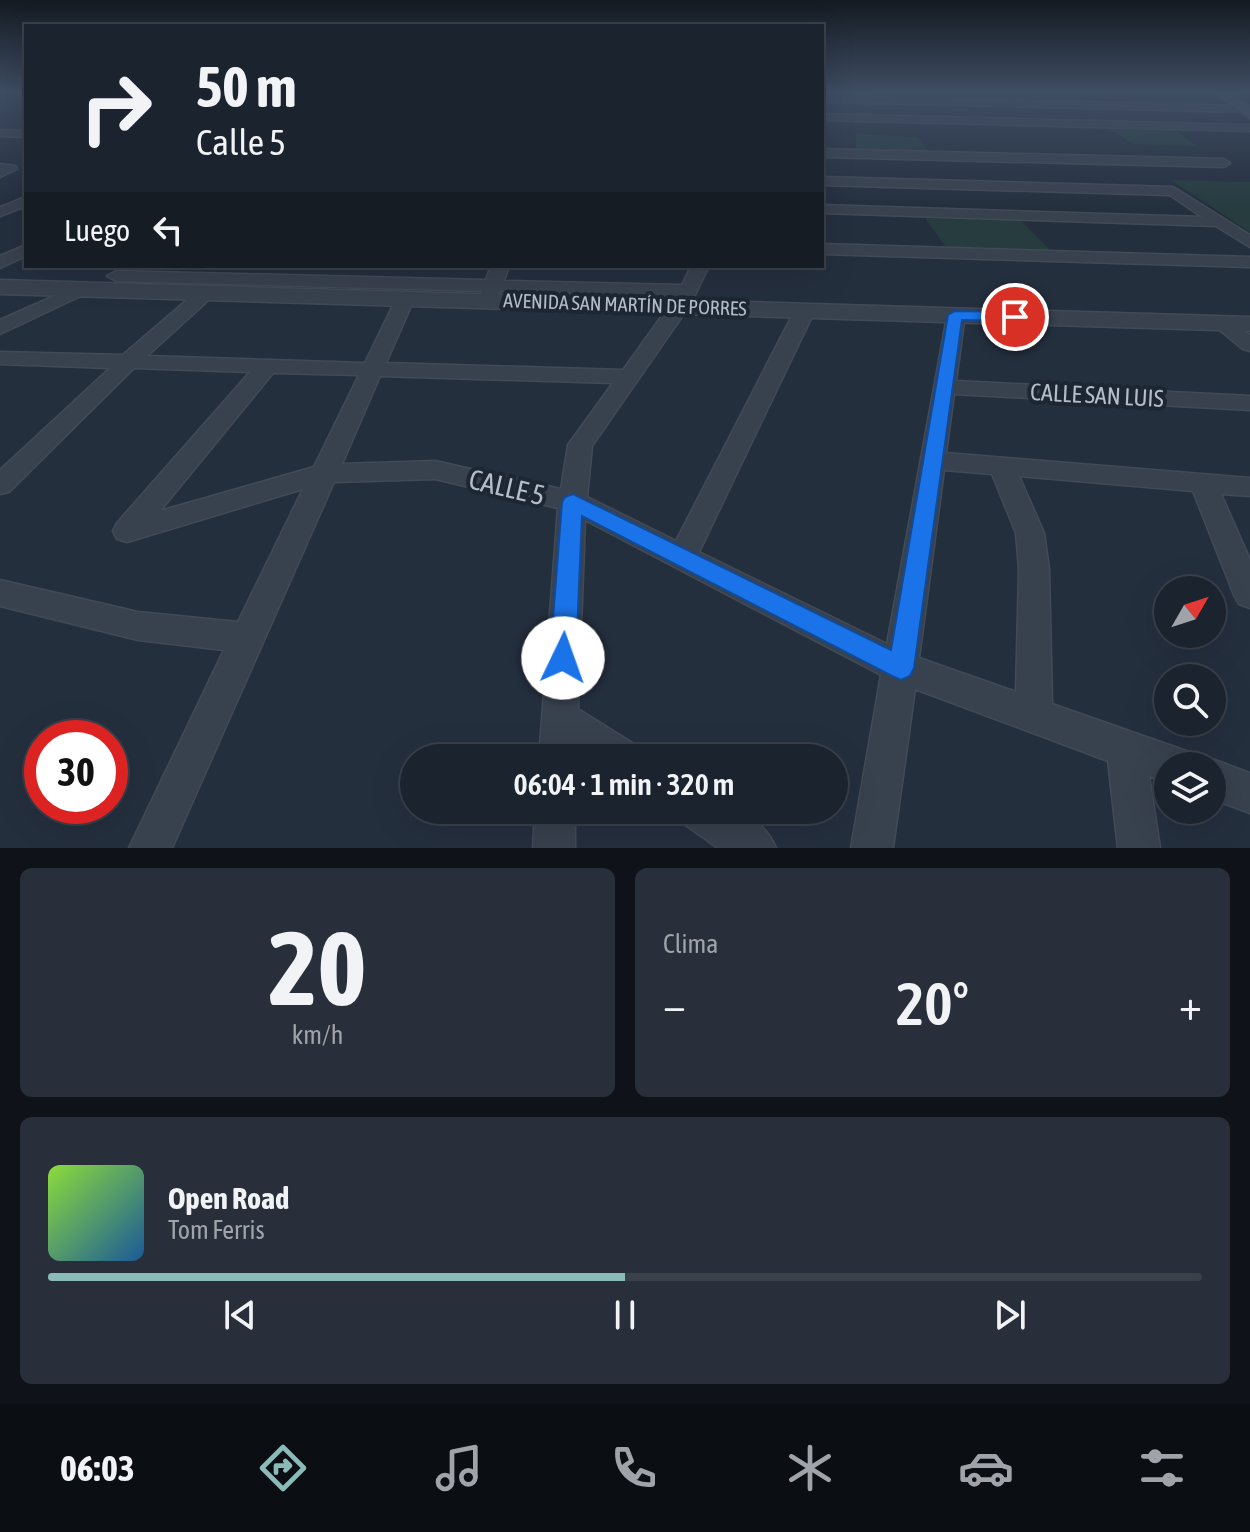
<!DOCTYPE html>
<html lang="es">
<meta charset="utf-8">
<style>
body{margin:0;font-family:"Asap Condensed",sans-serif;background:#282f3a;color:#f1f3f6;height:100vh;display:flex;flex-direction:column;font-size:30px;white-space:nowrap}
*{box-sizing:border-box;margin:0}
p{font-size:26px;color:#a0a4aa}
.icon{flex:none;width:44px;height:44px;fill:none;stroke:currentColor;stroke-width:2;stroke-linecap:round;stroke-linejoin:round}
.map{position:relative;height:848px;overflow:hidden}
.panel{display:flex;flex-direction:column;gap:20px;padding:20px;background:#0f1319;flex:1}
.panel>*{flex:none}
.guide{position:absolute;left:24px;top:24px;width:800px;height:244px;border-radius:0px;box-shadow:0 8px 32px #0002,0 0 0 2px #39404a;background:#1b232e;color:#f1f3f6;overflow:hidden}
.needle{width:52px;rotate:51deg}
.controls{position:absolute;left:1154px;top:576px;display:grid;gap:16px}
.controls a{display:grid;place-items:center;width:72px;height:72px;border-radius:50%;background:#1b232e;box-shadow:0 8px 32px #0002,0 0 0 2px #39404a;font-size:40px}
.speed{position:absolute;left:24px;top:720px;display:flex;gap:16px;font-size:40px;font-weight:700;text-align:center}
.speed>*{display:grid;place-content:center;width:104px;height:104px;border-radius:50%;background:#1b232e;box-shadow:0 8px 32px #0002,0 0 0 2px #39404a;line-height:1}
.speed .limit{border:12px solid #d22;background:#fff;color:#111}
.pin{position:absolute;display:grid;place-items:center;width:68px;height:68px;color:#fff;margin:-34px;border:4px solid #fff;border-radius:50%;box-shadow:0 2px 8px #0007}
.me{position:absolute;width:88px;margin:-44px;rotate:3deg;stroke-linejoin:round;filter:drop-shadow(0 0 6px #0008)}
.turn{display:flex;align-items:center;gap:28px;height:168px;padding:0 40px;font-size:36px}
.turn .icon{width:104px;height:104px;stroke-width:2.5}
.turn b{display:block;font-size:56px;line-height:68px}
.then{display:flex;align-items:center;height:76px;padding:0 40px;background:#0003;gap:16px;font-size:30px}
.big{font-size:60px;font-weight:600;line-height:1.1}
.panel .card{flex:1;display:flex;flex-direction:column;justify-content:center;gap:12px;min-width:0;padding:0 28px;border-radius:12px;background:#282f3a}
.panel .dial{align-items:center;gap:0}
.dial b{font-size:104px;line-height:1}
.song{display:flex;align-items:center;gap:24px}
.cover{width:96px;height:96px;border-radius:12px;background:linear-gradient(135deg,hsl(90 70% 55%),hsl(210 70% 35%))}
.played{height:8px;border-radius:4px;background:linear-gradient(90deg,#8bbbb9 50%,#39404a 50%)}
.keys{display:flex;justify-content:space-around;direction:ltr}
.heat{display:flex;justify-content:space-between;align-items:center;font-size:44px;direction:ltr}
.panel .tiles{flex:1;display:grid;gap:20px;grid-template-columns:1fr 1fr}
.card:last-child{grid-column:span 2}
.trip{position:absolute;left:400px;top:744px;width:448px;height:80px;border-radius:40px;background:#1b232e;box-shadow:0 8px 32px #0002,0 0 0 2px #39404a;font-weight:600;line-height:80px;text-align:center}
.tabs{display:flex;height:128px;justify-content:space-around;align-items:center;background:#0b0e12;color:#a0a4aa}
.tabs .icon{width:56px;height:56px}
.tabs .selected{color:#8bbbb9}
.tabs b{font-size:36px;color:#f1f3f6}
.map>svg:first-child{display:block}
</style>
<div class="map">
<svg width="1250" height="848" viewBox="0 0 1250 848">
<rect width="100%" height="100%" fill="#242f3e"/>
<path fill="#263c3f" d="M1103,126L1173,128L1197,146L1134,144Z
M856,134L917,137L930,153L856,151Z
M1171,180L1250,182V232Z
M925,218L1020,220L1052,252L948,250Z"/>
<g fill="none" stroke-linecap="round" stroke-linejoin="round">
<g stroke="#414a57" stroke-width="3">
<path id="minor" d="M822,96L1250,106V112L822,102Z
M822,114L1250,125V131L822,120Z
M0,130L26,131V137L0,136Z
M822,149L1224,159L1230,163L1224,167L822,157Z
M0,164L16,166L17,169L0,177Z
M822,177L1173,187L1250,235V247L1216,226L822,213V205L1202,217L1170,195L822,185Z
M26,197V206L0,216V207Z
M822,244L1250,257V267L822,254Z
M26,245V256L0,268V256Z
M491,266H509L504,281L682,285L691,266H709L690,305L592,446L587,497L676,541L795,310L805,304L812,306L815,310L699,552L887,644L948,311L955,309L965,315L956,381L1250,396V410L954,394L946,453L1250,478V496L1221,494L1250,560V608L1239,604L1234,595L1193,491L1019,476L1044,533L1049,569L1052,704L1189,752L1194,766H1168V783L1149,776L1160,848H1118L1108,761L915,689L893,848H851L881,675L585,520L578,709L634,744L639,758H587L577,752V758H539L558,508L435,479L334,482L172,848H129L224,650L138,640L0,606V580L138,612L238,622L303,489L127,542L117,539L113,531L117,523L250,372L134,368L9,492L0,494V470L110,368L0,364V352L123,355L201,288L207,287L216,292L213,296L147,356L365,363L397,297L406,291L415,297L386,363L623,370L676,296L500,291L495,304L488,306L479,300L482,291L116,281L107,276L116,271L486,280ZM273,373L359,375L314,467L160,511ZM380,376L613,383L568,445L561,489L435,461L342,464ZM944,470L992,474L1016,533L1019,569L1016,692L919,658Z
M81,284L90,289L87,293L0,334V320Z
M1223,317L1250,335V351L1243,349L1216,327L1213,323Z
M1212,759L1250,773V813L1212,799V766H1198Z
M535,810H575V848H533Z
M678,810C717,810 758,805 776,848H718L684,824Z"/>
</g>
<g stroke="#414a57" stroke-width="3">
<path id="tertiary" d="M0,280L1250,317V331L0,294Z"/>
</g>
<g stroke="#414a57" stroke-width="3">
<path id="secondary" d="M1212,91H1227L1250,107V118Z"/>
</g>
<use href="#minor" fill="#38414e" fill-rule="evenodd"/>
<use href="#tertiary" fill="#38414e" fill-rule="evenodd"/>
<use href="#secondary" fill="#465061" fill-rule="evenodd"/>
</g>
<linearGradient id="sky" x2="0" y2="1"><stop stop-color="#141a22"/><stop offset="0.44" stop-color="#3f4d63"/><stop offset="1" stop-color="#3f4d63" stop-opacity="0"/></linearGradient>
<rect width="1250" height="209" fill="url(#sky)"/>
<path fill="#1a73e8" stroke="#114b97" stroke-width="2" d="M955,311L1015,312L1022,317L1015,321L962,320L914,668L910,676L901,680L892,676L582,516L576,658L572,667L563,670L553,667L550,658L562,502L565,497L573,494L891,650L948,315Z"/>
<g text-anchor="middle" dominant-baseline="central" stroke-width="8" stroke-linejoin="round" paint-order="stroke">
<g font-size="20" fill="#b4bcc9" stroke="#1d2633">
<text transform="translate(625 304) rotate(2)">AVENIDA SAN MARTÍN DE PORRES</text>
</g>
<g font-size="24" fill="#b4bcc9" stroke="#1d2633">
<text transform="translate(1097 395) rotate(3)">CALLE SAN LUIS</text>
</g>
<g font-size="28" fill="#b4bcc9" stroke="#1d2633">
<text transform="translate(507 487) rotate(13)">CALLE 5</text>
</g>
</g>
</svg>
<div class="controls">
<a><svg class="needle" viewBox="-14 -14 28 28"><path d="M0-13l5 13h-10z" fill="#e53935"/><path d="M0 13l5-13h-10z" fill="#a0a4aa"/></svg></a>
<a><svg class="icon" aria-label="search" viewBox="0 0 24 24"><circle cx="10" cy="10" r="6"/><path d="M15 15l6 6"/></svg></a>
<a><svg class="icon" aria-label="layers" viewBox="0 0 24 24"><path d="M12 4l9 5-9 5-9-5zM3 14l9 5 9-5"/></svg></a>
</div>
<div class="speed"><div class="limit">30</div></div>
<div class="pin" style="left:1015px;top:317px;background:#d93025"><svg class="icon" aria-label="arrive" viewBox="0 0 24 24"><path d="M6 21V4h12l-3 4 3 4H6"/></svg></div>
<svg class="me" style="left:563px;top:658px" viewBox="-20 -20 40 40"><circle r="19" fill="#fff"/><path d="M0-13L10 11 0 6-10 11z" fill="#1a73e8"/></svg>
<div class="trip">06:04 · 1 min · 320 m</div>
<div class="guide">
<div class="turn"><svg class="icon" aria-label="right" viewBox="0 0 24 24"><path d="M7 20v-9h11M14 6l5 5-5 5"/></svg><div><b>50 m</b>Calle 5</div></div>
<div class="then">Luego<svg class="icon" aria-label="left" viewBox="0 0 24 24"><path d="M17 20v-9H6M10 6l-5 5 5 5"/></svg></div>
</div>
</div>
<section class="panel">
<div class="tiles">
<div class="card dial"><b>20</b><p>km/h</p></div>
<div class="card"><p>Clima</p>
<div class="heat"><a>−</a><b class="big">20°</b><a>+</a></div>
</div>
<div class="card">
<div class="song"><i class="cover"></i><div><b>Open Road</b><p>Tom Ferris</p></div></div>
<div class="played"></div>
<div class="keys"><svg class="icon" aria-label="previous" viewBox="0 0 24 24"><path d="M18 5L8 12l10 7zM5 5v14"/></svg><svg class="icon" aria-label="pause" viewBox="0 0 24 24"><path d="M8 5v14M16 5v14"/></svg><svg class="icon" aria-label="next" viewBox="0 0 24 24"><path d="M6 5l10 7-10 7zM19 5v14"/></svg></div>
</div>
</div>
</section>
<nav class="tabs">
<b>06:03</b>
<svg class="icon selected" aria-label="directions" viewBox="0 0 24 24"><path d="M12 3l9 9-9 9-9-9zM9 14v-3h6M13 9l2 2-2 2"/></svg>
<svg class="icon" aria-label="music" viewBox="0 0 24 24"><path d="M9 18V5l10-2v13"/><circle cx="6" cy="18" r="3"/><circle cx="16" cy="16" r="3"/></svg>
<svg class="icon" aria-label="phone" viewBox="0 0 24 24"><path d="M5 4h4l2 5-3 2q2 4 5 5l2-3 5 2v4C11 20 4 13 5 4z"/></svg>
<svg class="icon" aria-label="climate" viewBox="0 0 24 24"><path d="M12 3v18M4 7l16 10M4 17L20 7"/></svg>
<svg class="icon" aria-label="car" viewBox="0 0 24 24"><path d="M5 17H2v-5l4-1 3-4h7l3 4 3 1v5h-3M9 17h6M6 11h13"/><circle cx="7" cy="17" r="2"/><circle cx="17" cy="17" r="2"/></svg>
<svg class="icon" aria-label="filters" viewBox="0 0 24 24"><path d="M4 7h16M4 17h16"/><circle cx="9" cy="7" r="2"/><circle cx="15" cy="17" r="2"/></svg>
</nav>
